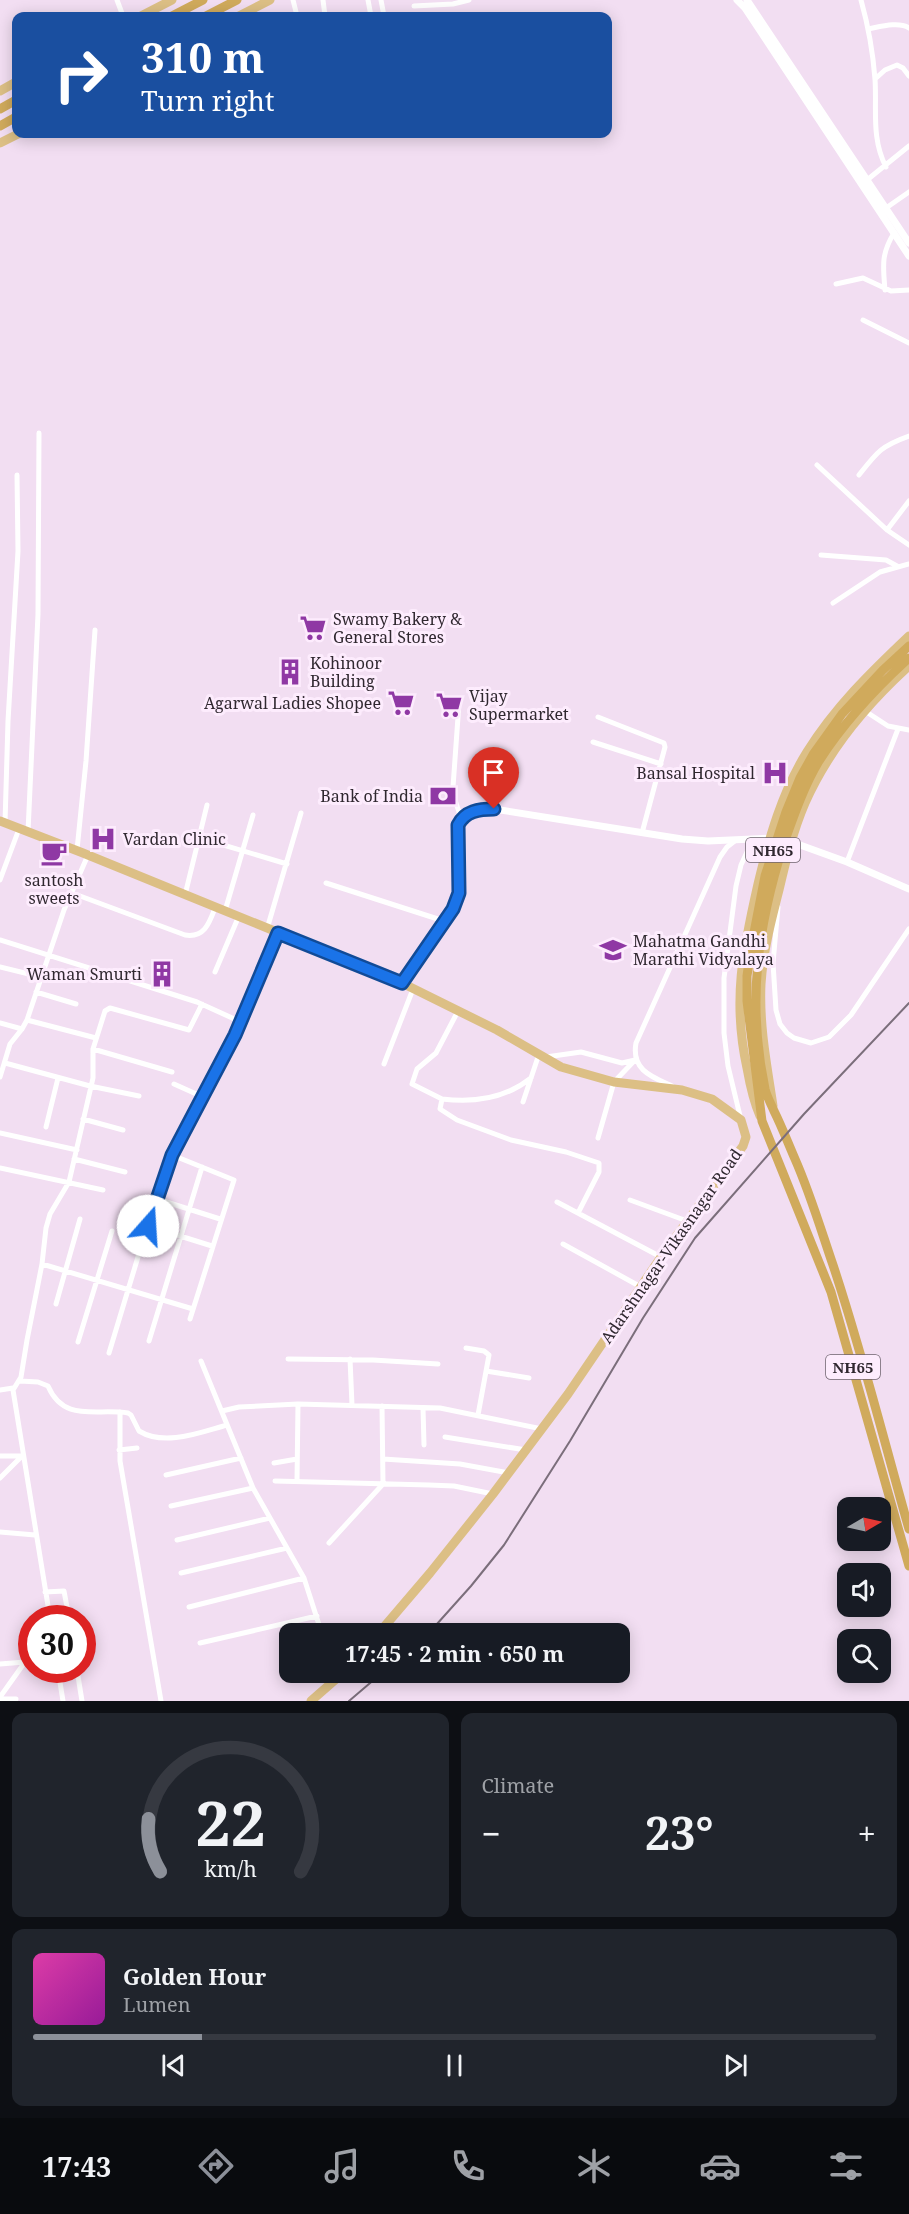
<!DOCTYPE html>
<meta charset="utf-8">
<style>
body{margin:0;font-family:"Noto Serif",serif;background:#20242c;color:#f1f3f6;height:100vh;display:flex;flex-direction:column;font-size:22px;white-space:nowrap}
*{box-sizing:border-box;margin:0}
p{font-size:20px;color:#9ea1a6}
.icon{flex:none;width:33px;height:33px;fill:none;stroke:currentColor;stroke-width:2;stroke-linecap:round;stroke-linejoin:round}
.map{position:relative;height:1701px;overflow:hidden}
.sheet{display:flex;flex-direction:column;gap:12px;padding:12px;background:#0d0f14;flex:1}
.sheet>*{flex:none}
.guide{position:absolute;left:12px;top:12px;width:600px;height:126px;border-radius:12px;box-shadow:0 3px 15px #0003;background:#1a4fa0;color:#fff;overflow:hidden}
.needle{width:39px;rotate:81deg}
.controls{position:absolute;left:837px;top:1497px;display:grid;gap:12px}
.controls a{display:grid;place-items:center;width:54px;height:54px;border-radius:12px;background:#171b24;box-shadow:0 3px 15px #0003;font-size:30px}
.speed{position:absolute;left:18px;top:1605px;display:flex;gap:12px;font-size:30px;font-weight:700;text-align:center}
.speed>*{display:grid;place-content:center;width:78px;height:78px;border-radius:50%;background:#171b24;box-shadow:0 3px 15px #0003;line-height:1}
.speed .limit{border:9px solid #d22;background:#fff;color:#111}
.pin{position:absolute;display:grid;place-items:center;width:51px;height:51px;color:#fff;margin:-62px -26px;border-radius:50% 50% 50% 0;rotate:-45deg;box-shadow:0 0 6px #0007}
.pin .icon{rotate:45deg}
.me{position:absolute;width:66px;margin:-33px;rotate:19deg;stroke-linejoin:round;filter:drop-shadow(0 0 4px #0008)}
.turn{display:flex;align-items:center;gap:21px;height:126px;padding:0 30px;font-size:27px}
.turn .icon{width:78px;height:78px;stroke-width:2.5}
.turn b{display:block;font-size:42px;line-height:51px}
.big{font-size:45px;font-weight:700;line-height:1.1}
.sheet .tile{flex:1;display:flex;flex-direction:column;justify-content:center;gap:9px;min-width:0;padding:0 21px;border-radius:12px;background:#20242c}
.sheet .dial{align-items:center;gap:0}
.dial svg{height:156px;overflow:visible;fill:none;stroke:#363941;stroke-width:7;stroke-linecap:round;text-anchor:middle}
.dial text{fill:#f1f3f6;stroke:none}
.song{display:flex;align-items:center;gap:18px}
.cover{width:72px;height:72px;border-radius:9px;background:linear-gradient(135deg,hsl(320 70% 55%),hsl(300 70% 35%))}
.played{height:6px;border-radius:3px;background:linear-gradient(90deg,#8c9099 20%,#363941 20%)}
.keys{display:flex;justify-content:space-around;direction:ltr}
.heat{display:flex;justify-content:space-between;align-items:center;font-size:33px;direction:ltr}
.sheet .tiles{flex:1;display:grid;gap:12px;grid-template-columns:1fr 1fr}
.tile:last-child{grid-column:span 2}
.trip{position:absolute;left:279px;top:1623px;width:351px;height:60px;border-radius:12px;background:#171b24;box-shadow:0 3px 15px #0003;font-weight:700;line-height:60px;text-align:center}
.tabs{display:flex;height:96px;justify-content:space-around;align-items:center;background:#090b0e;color:#9ea1a6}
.tabs .icon{width:42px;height:42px}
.tabs .current{color:#8c9099}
.tabs b{font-size:27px;color:#f1f3f6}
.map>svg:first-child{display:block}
</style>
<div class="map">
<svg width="909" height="1701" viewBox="0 0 909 1701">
<rect width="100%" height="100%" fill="#f2def2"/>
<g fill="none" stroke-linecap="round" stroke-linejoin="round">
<path stroke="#fff" stroke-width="5" d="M117,0L123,16
M293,0L297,16
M323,0L325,16
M368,0L371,16
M381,0L384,16
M861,0C868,25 873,53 875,79C877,109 871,138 886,167
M414,6L453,4L469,0
M868,29C879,27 899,21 909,28
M875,79L885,70L897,65L903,68L909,76
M867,180L909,146
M886,208L909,192
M836,284L863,278L891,291L909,290
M885,290C883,266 881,254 894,233
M863,320L909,343
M817,465L887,530L909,545
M859,475C877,452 881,446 909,436
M887,530L909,501
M821,555L886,560L897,566
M833,603L880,572L909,564
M459,703L453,787L455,800L461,818
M865,711L888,726L909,730
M598,717L664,743L665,747L642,833
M593,742L661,764
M5,823L8,721L18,551L17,475
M28,832L38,614L39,433
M200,838L287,864
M77,850L86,761L95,630
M847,862L898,729
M0,880L19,829
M326,883L444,921
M72,893L185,935C204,938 209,924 215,908
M185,895L207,805
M778,907L773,963L776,1010L780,1024L787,1033L794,1038L811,1043L829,1037L851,1015L909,929
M225,911L253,815
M267,929L301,813
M0,940L197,1002L241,1022
M0,967L41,977
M215,972L238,918
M36,992L76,1004
M458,1011L436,1053L417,1069L412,1084L442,1099L440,1109L457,1120L511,1140L566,1152L599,1163V1172L578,1213
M27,1020L96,1038
M0,1023L22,1029
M93,1049L172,1072
M546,1057L581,1052L622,1063L635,1060
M5,1063L90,1086L139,1096
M384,1064L413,989
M0,1077L10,1044L22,1029L27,1020L64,910L88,855
M174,1084L203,1097
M672,1086C652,1077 631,1070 636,1043L720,857L727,847L736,840
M442,1099C474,1103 506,1098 531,1078
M523,1102L539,1054
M83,1119L123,1130
M741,1120L728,1066L724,1033V978L736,886L741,865L753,839
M46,1127L58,1078
M0,1133L77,1150
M598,1138L614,1082L635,1060
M172,1155L234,1180L190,1319
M74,1159L125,1172
M0,1168L103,1190
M157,1199L220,1219
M630,1200L687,1221
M557,1202L661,1257
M148,1226L212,1246
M563,1244L641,1287
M42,1264L193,1309
M56,1304L80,1219
M149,1341L202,1167
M78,1342L112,1231
M466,1348L484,1351L489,1355L478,1415
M109,1353L144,1237L172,1155L235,1035L278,933
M288,1359L373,1360L438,1364
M350,1359L352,1405
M201,1361L253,1488L304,1578L322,1634
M486,1371L529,1378
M20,1381L38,1382L48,1386C64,1423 96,1408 128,1413L131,1415L139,1431C165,1447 201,1432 227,1425
M0,1390L13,1388
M423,1408L424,1445
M222,1411L239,1407L298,1404L440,1408L542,1429
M120,1412V1461L161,1701
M445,1437L526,1450
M119,1450L137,1448
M0,1456H22
M383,1459L460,1464L509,1473
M274,1463L297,1459
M166,1475L241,1458
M0,1478L22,1456
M275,1481L429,1485L454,1486L493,1494
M297,1481L298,1404
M171,1506L253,1488
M0,1532L35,1535
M177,1540L270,1518
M329,1543L383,1484L382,1406
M181,1573L287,1548
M45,1592L64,1591L69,1618
M189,1607L304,1578
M49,1615L68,1612
M50,1618L13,1390L21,1377L27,1340L42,1264L46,1228L50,1214L69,1182L93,1078V1049L105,1011L110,1008L189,1030L202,1004
M200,1643L317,1616
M0,1664L25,1662
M58,1670L63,1701
M77,1670L82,1701
M0,1697L25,1662L32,1658
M0,1699H16"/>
<path stroke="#fff" stroke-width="7" d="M737,0L745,8L909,256
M747,0L909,243
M789,841L847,862L909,889
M402,983C417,961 455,917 459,891C462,870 458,847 458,825C465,811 479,809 494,809L682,839L708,841L775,838"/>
<path stroke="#dcbf85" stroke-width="9" d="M141,16L172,0
M239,16L270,0
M0,91L16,82
M0,143L18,134
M0,821L83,853L402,983L497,1030L561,1067L614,1082L682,1090L712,1099L741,1120L746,1137L743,1146L661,1257L568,1394L493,1494L430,1573L378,1634
M773,1106C767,1066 759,1025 761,984C763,952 771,921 779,890C786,860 793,831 805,803C829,749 866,705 909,666
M760,1116C753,1100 750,1085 747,1068C732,1000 743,950 758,884C769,838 782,792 807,752C835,707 871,672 909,636
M311,1701L344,1672"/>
<path stroke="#d0aa5c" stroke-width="9" d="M172,16L203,0
M206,16L237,0
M0,109L16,100
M0,126L16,117
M909,646L883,670L842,714L814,753L800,778L786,812L765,876L751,948L747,976V1001L762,1121L831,1292L909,1566
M909,658C876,688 844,722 819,761C804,786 794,815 784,843C757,928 747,1002 765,1089C767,1097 771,1104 774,1111C782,1127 788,1143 795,1159C810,1193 821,1230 833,1265C862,1352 884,1441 909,1529"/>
<path stroke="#7b6e7b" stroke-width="2" d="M428,1634L471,1586L504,1545L570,1441L643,1318L695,1238L804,1114L909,1003
M349,1701L383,1672"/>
</g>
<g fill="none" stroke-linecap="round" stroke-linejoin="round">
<g stroke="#114b97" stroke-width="15">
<path id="route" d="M148,1226L172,1155L235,1035L278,933L402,983L453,909L459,893L458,825C465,811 479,809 494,809"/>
</g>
<use href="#route" stroke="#1a73e8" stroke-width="10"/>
</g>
<defs>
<g id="supermarket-bare" transform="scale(2.07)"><path d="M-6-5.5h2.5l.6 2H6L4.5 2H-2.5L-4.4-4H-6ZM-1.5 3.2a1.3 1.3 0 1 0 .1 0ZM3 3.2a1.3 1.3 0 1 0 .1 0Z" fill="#8f38a4" stroke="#fdecfd" stroke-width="2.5" paint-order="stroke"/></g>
<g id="building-bare" transform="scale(2.07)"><path d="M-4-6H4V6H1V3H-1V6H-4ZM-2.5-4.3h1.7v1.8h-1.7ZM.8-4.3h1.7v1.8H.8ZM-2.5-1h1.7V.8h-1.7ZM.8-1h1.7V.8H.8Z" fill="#8f38a4" stroke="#fdecfd" stroke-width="2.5" paint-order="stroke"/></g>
<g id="hospital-bare" transform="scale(2.07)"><path d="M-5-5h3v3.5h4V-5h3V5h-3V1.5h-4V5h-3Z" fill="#8f38a4" stroke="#fdecfd" stroke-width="2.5" paint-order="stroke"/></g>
<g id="bank-bare" transform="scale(2.07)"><path d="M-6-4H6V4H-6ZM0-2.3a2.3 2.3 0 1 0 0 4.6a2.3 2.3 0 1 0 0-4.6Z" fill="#8f38a4" stroke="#fdecfd" stroke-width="2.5" paint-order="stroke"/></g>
<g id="cafe-bare" transform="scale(2.07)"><path d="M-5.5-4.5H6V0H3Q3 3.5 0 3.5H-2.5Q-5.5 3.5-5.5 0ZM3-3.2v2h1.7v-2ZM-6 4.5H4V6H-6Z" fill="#8f38a4" stroke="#fdecfd" stroke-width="2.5" paint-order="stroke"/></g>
<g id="school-bare" transform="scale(2.07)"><path d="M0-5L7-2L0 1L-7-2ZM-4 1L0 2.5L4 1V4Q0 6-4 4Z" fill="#8f38a4" stroke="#fdecfd" stroke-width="2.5" paint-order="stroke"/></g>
</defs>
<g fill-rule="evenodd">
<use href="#supermarket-bare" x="313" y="628"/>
<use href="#building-bare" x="290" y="672"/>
<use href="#supermarket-bare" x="401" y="703"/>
<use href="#supermarket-bare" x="449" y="705"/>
<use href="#hospital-bare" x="775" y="773"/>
<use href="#bank-bare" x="443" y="796"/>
<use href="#hospital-bare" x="103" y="839"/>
<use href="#cafe-bare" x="54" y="853"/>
<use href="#school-bare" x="613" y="950"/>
<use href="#building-bare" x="162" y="974"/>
</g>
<g text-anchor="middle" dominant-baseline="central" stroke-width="6" stroke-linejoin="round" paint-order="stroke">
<g fill="#fdecfd" stroke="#6e636e" stroke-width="1.5">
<rect x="746" y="838" width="54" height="24" rx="4.5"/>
<rect x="826" y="1355" width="54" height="24" rx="4.5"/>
</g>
<g font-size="15" font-weight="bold" fill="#302830">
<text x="773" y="850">NH65</text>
<text x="853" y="1367">NH65</text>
</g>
<g font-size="16" fill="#302830" stroke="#fdecfd" text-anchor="start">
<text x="333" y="619">Swamy Bakery &amp;<tspan x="333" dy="18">General Stores</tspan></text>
<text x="310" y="663">Kohinoor<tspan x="310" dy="18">Building</tspan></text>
<text x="469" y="696">Vijay<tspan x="469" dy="18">Supermarket</tspan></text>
<text x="381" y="703" text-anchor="end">Agarwal Ladies Shopee</text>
<text x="755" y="773" text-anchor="end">Bansal Hospital</text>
<text x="423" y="796" text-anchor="end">Bank of India</text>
<text x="123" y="839">Vardan Clinic</text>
<text x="54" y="880" text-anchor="middle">santosh<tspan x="54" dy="18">sweets</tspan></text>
<text x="633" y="941">Mahatma Gandhi<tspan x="633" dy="18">Marathi Vidyalaya</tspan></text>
<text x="142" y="974" text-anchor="end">Waman Smurti</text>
</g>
<g font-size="16" fill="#302830" stroke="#fdecfd">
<text transform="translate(671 1246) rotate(-55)">Adarshnagar-Vikasnagar Road</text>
</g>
</g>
</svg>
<div class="controls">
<a><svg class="needle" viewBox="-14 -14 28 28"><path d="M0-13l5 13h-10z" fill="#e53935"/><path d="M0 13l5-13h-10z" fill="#9ea1a6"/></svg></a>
<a><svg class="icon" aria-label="sound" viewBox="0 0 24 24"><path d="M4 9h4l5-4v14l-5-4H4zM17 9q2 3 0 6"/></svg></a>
<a><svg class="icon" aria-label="search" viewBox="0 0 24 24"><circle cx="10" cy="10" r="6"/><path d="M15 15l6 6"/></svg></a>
</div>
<div class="speed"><div class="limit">30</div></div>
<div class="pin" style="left:494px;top:809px;background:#d93025"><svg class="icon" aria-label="arrive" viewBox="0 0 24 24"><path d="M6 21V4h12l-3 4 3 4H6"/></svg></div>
<svg class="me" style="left:148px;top:1226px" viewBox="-20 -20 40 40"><circle r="19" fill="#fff"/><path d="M0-13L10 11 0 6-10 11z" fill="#1a73e8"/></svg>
<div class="trip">17:45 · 2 min · 650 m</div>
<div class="guide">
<div class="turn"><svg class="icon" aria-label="right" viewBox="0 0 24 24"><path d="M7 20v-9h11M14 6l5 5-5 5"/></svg><div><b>310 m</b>Turn right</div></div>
</div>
</div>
<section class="sheet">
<div class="tiles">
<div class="tile dial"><svg viewBox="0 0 100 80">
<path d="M14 69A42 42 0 1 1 86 69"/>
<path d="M14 69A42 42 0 0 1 8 42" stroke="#8c9099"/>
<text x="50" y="56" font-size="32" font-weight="700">22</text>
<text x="50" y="72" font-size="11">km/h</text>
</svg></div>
<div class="tile"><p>Climate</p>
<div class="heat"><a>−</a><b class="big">23°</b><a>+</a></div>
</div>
<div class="tile">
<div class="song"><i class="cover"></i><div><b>Golden Hour</b><p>Lumen</p></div></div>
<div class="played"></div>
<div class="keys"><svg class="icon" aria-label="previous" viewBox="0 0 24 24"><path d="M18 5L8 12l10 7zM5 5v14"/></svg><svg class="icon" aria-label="pause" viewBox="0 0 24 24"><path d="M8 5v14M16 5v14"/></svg><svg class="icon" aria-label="next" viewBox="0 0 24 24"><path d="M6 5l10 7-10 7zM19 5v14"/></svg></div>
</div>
</div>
</section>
<nav class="tabs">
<b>17:43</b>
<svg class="icon current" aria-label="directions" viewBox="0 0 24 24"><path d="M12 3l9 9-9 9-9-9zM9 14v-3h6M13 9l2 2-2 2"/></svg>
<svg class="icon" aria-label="music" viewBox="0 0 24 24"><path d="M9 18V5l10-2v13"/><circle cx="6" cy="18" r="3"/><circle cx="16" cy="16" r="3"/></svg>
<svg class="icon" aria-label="phone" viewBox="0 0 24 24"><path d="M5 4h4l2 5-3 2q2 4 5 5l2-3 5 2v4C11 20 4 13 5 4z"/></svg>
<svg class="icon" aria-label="climate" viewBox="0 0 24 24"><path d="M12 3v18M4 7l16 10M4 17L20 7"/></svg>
<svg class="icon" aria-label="car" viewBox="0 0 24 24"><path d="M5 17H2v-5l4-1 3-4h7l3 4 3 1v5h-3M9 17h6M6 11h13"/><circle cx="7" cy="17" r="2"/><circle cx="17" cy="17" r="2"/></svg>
<svg class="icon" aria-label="filters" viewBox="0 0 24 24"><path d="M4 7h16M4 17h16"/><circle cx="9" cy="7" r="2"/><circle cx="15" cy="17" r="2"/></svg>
</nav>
